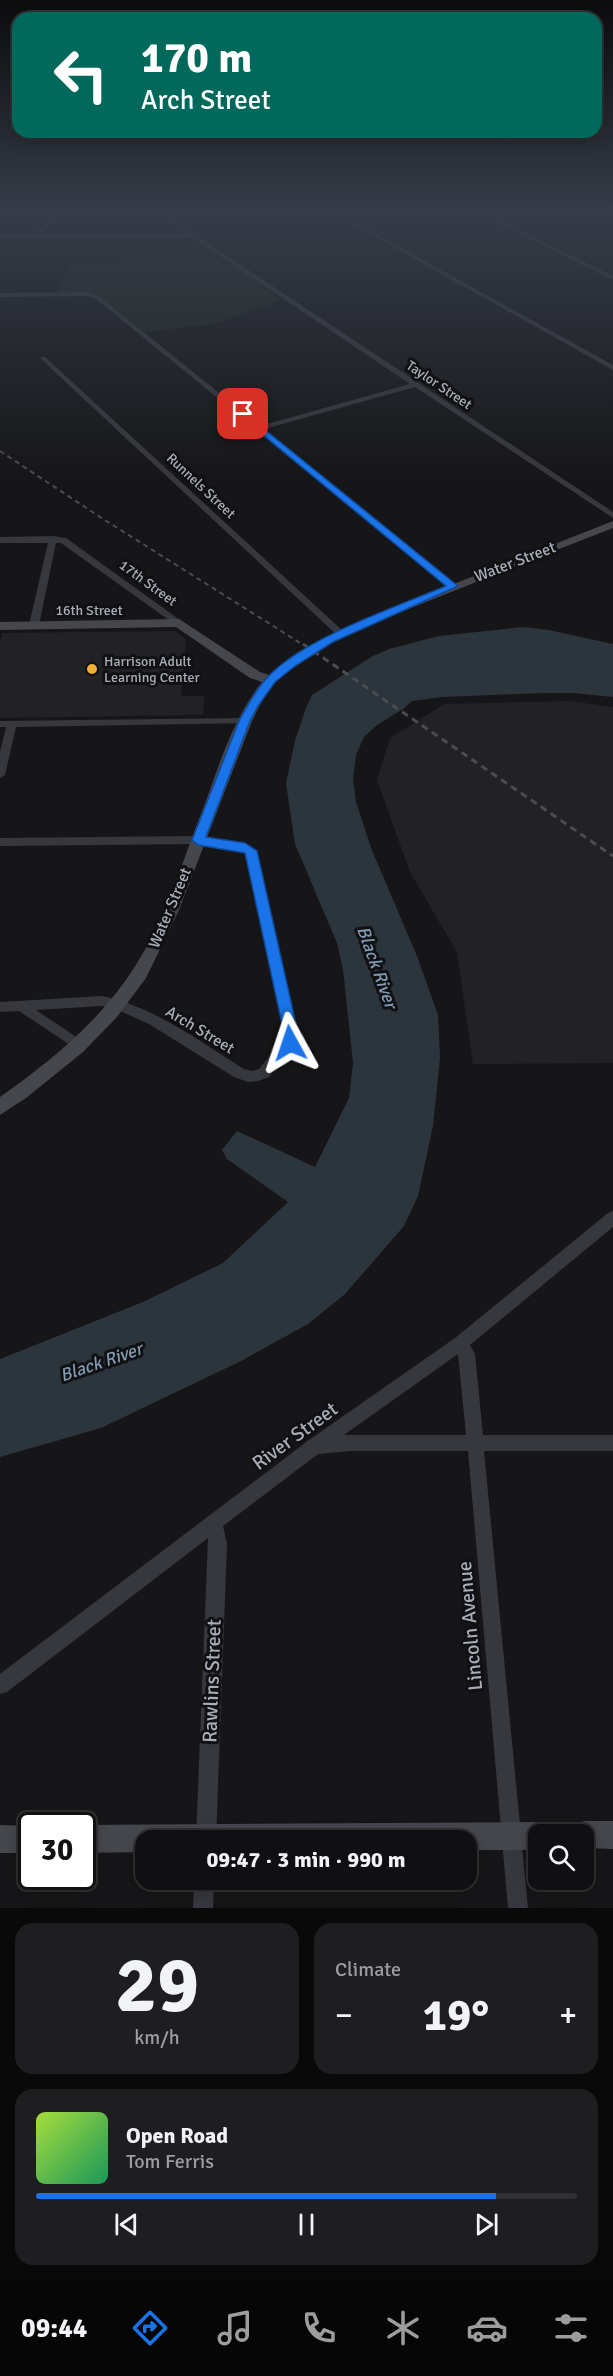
<!DOCTYPE html>
<meta charset="utf-8">
<style>
body{margin:0;font-family:Signika,sans-serif;background:#1e1e20;color:#f1f3f6;height:100vh;display:flex;flex-direction:column;font-size:22px;white-space:nowrap}
*{box-sizing:border-box;margin:0}
p{font-size:20px;color:#9c9d9f}
.icon{flex:none;width:33px;height:33px;fill:none;stroke:currentColor;stroke-width:2;stroke-linecap:round;stroke-linejoin:round}
.map{position:relative;height:1908px;overflow:hidden}
.side{display:flex;flex-direction:column;gap:15px;padding:15px;background:#09090a;flex:1}
.side>*{flex:none}
.banner{position:absolute;left:12px;top:12px;width:590px;height:126px;border-radius:18px;box-shadow:0 3px 15px #0003,0 0 0 2px #303032;background:#00695c;color:#fff;overflow:hidden}
.tools{position:absolute;left:528px;top:1824px;display:grid;gap:12px}
.tools a{display:grid;place-items:center;width:66px;height:66px;border-radius:12px;background:#101012;box-shadow:0 3px 15px #0003,0 0 0 2px #303032;font-size:30px}
.speed{position:absolute;left:18px;top:1812px;display:flex;gap:12px;font-size:30px;font-weight:700;text-align:center}
.speed>*{display:grid;place-content:center;width:78px;height:78px;border-radius:50%;background:#101012;box-shadow:0 3px 15px #0003,0 0 0 2px #303032;line-height:1}
.speed .limit{border:3px solid #111;border-radius:9px;background:#fff;color:#111}
.pin{position:absolute;display:grid;place-items:center;width:51px;height:51px;color:#fff;margin:-26px;border-radius:12px;box-shadow:0 3px 9px #0006}
.me{position:absolute;width:66px;margin:-33px;rotate:355deg;stroke-linejoin:round;filter:drop-shadow(0 0 4px #0008)}
.turn{display:flex;align-items:center;gap:21px;height:126px;padding:0 30px;font-size:27px}
.turn .icon{width:78px;height:78px;stroke-width:2.5}
.turn b{display:block;font-size:42px;line-height:51px}
.big{font-size:45px;font-weight:700;line-height:1.1}
.side .card{flex:1;display:flex;flex-direction:column;justify-content:center;gap:9px;min-width:0;padding:0 21px;border-radius:18px;background:#1e1e20}
.side .dial{align-items:center;gap:0}
.dial b{font-size:78px;line-height:1}
.song{display:flex;align-items:center;gap:18px}
.cover{width:72px;height:72px;border-radius:9px;background:linear-gradient(135deg,hsl(80 70% 55%),hsl(150 70% 35%))}
.played{height:6px;border-radius:3px;background:linear-gradient(90deg,#1a73e8 85%,#303032 85%)}
.keys{display:flex;justify-content:space-around;direction:ltr}
.heat{display:flex;justify-content:space-between;align-items:center;font-size:33px;direction:ltr}
.side .tiles{flex:1;display:grid;gap:15px;grid-template-columns:1fr 1fr}
.card:last-child{grid-column:span 2}
.trip{position:absolute;left:135px;top:1830px;width:342px;height:60px;border-radius:18px;background:#101012;box-shadow:0 3px 15px #0003,0 0 0 2px #303032;font-weight:700;line-height:60px;text-align:center}
.dock{display:flex;height:96px;justify-content:space-around;align-items:center;background:#060607;color:#9c9d9f}
.dock .icon{width:42px;height:42px}
.dock .on{color:#1a73e8}
.dock b{font-size:27px;color:#f1f3f6}
.map>svg:first-child{display:block}
</style>
<div class="map">
<svg width="613" height="1908" viewBox="0 0 613 1908">
<rect width="100%" height="100%" fill="#161618"/>
<path fill="#222225" d="M175,631L186,639L181,696H204L203,715L0,718V642L2,633Z
M570,701L613,707V1063L473,1064L457,952L410,872L377,780L390,738L444,704Z"/>
<path fill="#1e261f" d="M221,259L249,275L281,300L215,324L144,332L96,294L57,292L70,263Z"/>
<path fill="#2c353c" d="M523,627L549,630L613,644V697L573,693H545L442,697L412,701L403,709L377,725L364,737L356,755L353,779L356,802L371,848L417,956L438,1015L440,1058L433,1126L418,1196L404,1226L345,1294L308,1324L241,1361L101,1428L0,1457V1359L143,1302L223,1263L288,1202L227,1159L222,1150L237,1131L315,1167L349,1098L353,1063L343,969L337,943L295,844L286,783L295,741L306,708L312,695L371,657L389,649L439,636Z"/>
<g fill="none" stroke-linecap="round" stroke-linejoin="round">
<path fill="#37383d" fill-rule="evenodd" d="M53,214H59L41,235L188,234L158,214H164L613,512V518L415,387L264,429L457,586L450,588L95,298L87,296L0,297V293L88,292L99,296L260,426L410,384L193,238L0,239V235H35Z
M334,214H340L613,365V370Z
M479,214H486L613,276V280Z
M41,357H45L344,632V636H338L41,359Z
M53,536L66,538L184,623L179,626L176,625L61,543H56L39,625L34,628L31,627L29,625L48,543H0V537Z
M245,718L249,719V723L16,727L5,775L0,778V752L6,727H0V721Z
M198,836L245,843L257,851L297,1038L269,1077L258,1081L248,1082L234,1077L149,1024L116,1009L102,1006L36,1010L84,1042L85,1046L84,1050L79,1051L19,1011L0,1012V1002L102,996C155,1007 199,1041 244,1069L252,1071L259,1069L284,1037L246,853L242,850L198,844L0,846V838Z
M613,1211V1227L470,1345L475,1354L483,1435H613V1451H484L528,1908H508L468,1451H350L318,1454L223,1526L227,1544L216,1840H196L208,1538L7,1692L0,1694V1674L309,1440L455,1338L608,1213ZM458,1354L466,1435H344Z
M194,1880H214L213,1908H193Z"/>
<path fill="#45474d" fill-rule="evenodd" d="M613,521V528C549,553 485,578 421,604C371,624 315,644 276,682C265,693 259,707 252,721L179,910L146,978L117,1017L83,1052L26,1098L0,1115V1097C51,1061 100,1021 134,968C165,921 182,862 203,809C219,766 233,718 262,682L250,678L176,627L0,630V622L179,619L260,672L269,675L298,652L350,625Z
M584,1821H613V1849L584,1848V1834H571L574,1825Z
M538,1822L548,1826L551,1834H538V1850H466V1840H146V1852L82,1853V1825Z
M0,1825L32,1826V1853H0Z"/>
<path stroke="#4a4c52" stroke-width="2" stroke-dasharray="5 4" stroke-linecap="butt" d="M0,451L100,517L305,646"/>
<path stroke="#4a4c52" stroke-width="3" stroke-dasharray="7 5" stroke-linecap="butt" d="M303,644L613,856"/>
</g>
<linearGradient id="sky" x2="0" y2="1"><stop stop-color="#0c0c0d"/><stop offset="0.44" stop-color="#363c48"/><stop offset="1" stop-color="#363c48" stop-opacity="0"/></linearGradient>
<rect width="613" height="481" fill="url(#sky)"/>
<path fill="#1a73e8" stroke="#114b97" stroke-width="1.5" d="M243,412L458,586L333,642L295,666L275,682L258,706L250,721L206,837L245,843L257,851L298,1033L295,1047H284L282,1043L284,1033L245,853L198,845L192,840L239,721C247,706 255,691 266,679C301,639 396,607 446,586L240,416V413Z"/>
<circle fill="#f2b134" stroke="#111113" stroke-width="2" cx="92" cy="669" r="6"/>
<g text-anchor="middle" dominant-baseline="central" stroke-width="6" stroke-linejoin="round" paint-order="stroke">
<g font-size="14" fill="#a8adb8" stroke="#111113">
<text transform="translate(439 385) rotate(34)">Taylor Street</text>
<text transform="translate(201 486) rotate(43)">Runnels Street</text>
<text transform="translate(148 583) rotate(36)">17th Street</text>
<text x="89" y="610">16th Street</text>
</g>
<g font-size="14" fill="#a8adb8" stroke="#111113" text-anchor="start">
<text x="104" y="661">Harrison Adult<tspan x="104" dy="16">Learning Center</tspan></text>
</g>
<g font-size="16" fill="#a8adb8" stroke="#111113">
<text transform="translate(515 562) rotate(-21)">Water Street</text>
<text transform="translate(170 908) rotate(-67)">Water Street</text>
<text transform="translate(200 1030) rotate(31)">Arch Street</text>
</g>
<g font-size="18" font-style="italic" fill="#7f9bb3" stroke="#111113">
<text transform="translate(377 967) rotate(70)">Black River</text>
<text transform="translate(101 1362) rotate(-19)">Black River</text>
</g>
<g font-size="20" fill="#a8adb8" stroke="#111113">
<text transform="translate(295 1436) rotate(-36)">River Street</text>
<text transform="translate(470 1626) rotate(-95)">Lincoln Avenue</text>
<text transform="translate(212 1681) rotate(-88)">Rawlins Street</text>
</g>
</g>
</svg>
<div class="tools">
<a><svg class="icon" aria-label="search" viewBox="0 0 24 24"><circle cx="10" cy="10" r="6"/><path d="M15 15l6 6"/></svg></a>
</div>
<div class="speed"><div class="limit">30</div></div>
<div class="pin" style="left:243px;top:414px;background:#d93025"><svg class="icon" aria-label="arrive" viewBox="0 0 24 24"><path d="M6 21V4h12l-3 4 3 4H6"/></svg></div>
<svg class="me" style="left:290px;top:1043px" viewBox="-20 -20 40 40"><path d="M0-17L14 15 0 8-14 15z" fill="#1a73e8" stroke="#fff" stroke-width="4"/></svg>
<div class="trip">09:47 · 3 min · 990 m</div>
<div class="banner">
<div class="turn"><svg class="icon" aria-label="left" viewBox="0 0 24 24"><path d="M17 20v-9H6M10 6l-5 5 5 5"/></svg><div><b>170 m</b>Arch Street</div></div>
</div>
</div>
<section class="side">
<div class="tiles">
<div class="card dial"><b>29</b><p>km/h</p></div>
<div class="card"><p>Climate</p>
<div class="heat"><a>−</a><b class="big">19°</b><a>+</a></div>
</div>
<div class="card">
<div class="song"><i class="cover"></i><div><b>Open Road</b><p>Tom Ferris</p></div></div>
<div class="played"></div>
<div class="keys"><svg class="icon" aria-label="previous" viewBox="0 0 24 24"><path d="M18 5L8 12l10 7zM5 5v14"/></svg><svg class="icon" aria-label="pause" viewBox="0 0 24 24"><path d="M8 5v14M16 5v14"/></svg><svg class="icon" aria-label="next" viewBox="0 0 24 24"><path d="M6 5l10 7-10 7zM19 5v14"/></svg></div>
</div>
</div>
</section>
<nav class="dock">
<b>09:44</b>
<svg class="icon on" aria-label="directions" viewBox="0 0 24 24"><path d="M12 3l9 9-9 9-9-9zM9 14v-3h6M13 9l2 2-2 2"/></svg>
<svg class="icon" aria-label="music" viewBox="0 0 24 24"><path d="M9 18V5l10-2v13"/><circle cx="6" cy="18" r="3"/><circle cx="16" cy="16" r="3"/></svg>
<svg class="icon" aria-label="phone" viewBox="0 0 24 24"><path d="M5 4h4l2 5-3 2q2 4 5 5l2-3 5 2v4C11 20 4 13 5 4z"/></svg>
<svg class="icon" aria-label="climate" viewBox="0 0 24 24"><path d="M12 3v18M4 7l16 10M4 17L20 7"/></svg>
<svg class="icon" aria-label="car" viewBox="0 0 24 24"><path d="M5 17H2v-5l4-1 3-4h7l3 4 3 1v5h-3M9 17h6M6 11h13"/><circle cx="7" cy="17" r="2"/><circle cx="17" cy="17" r="2"/></svg>
<svg class="icon" aria-label="filters" viewBox="0 0 24 24"><path d="M4 7h16M4 17h16"/><circle cx="9" cy="7" r="2"/><circle cx="15" cy="17" r="2"/></svg>
</nav>
